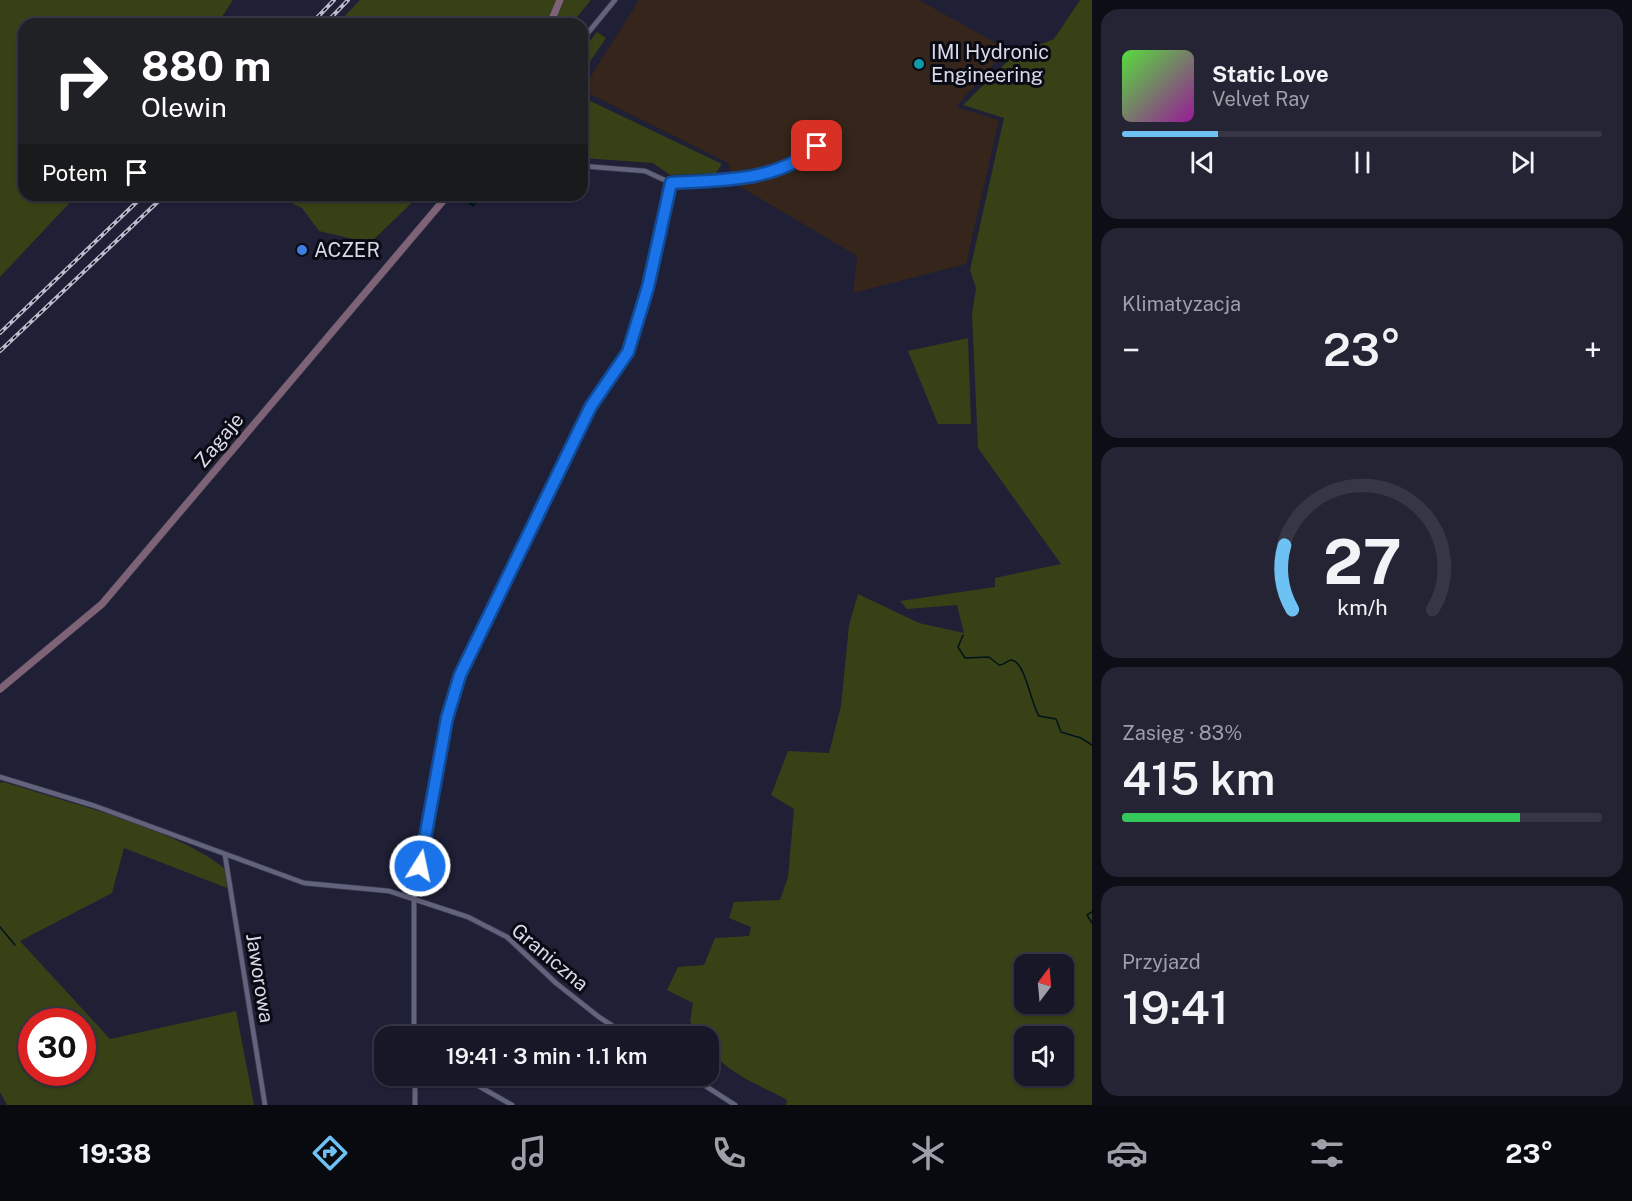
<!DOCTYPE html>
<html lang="pl">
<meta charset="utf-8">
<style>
body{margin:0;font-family:"Public Sans",sans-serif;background:#242434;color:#f1f3f6;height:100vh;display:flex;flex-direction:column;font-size:22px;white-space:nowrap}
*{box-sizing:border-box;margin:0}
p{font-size:20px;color:#9e9fa8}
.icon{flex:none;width:33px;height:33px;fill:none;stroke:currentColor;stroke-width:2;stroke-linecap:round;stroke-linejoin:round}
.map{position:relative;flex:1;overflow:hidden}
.drawer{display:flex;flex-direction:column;gap:9px;padding:9px;background:#0d0d16;width:540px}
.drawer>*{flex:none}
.banner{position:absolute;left:18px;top:18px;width:570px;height:183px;border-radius:18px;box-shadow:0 2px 4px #0004,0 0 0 2px #363645;background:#202124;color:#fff;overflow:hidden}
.needle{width:39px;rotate:16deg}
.controls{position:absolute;left:1014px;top:954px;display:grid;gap:12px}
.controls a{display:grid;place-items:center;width:60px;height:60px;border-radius:12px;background:#171728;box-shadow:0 2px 4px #0004,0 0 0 2px #363645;font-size:30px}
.speed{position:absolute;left:18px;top:1008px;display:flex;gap:12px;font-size:30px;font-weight:700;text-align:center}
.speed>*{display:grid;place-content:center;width:78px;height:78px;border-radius:50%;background:#171728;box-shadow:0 2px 4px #0004,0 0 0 2px #363645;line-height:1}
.speed .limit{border:9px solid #d22;background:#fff;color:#111}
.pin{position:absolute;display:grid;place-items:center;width:51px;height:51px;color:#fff;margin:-26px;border-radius:12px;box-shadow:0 3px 9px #0006}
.me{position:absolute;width:66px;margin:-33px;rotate:10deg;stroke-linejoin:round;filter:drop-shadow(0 0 4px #0008)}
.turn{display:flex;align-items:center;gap:21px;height:126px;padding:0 24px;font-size:27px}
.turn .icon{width:78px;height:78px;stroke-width:2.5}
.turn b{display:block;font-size:42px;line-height:51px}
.then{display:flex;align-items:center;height:57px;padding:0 24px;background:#0003;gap:12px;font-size:22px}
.big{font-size:45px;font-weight:600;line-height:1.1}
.drawer .card{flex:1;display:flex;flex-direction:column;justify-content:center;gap:9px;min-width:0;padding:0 21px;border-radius:18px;background:#242434}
.drawer .dial{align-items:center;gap:0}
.dial svg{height:156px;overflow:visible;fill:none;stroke:#363645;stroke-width:7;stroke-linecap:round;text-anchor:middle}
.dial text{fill:#f1f3f6;stroke:none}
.song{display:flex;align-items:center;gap:18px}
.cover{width:72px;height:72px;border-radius:9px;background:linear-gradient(135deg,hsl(110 70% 55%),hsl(300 70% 35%))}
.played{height:6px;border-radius:3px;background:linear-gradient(90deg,#6ec2f3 20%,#363645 20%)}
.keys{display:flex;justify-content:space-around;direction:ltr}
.heat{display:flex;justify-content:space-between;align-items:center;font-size:33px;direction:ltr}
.charge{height:9px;border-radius:4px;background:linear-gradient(90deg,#34c759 83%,#363645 0)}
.trip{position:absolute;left:374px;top:1026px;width:345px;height:60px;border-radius:18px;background:#171728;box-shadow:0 2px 4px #0004,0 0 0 2px #363645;font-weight:600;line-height:60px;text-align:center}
.tab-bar{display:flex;height:96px;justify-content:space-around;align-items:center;background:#090910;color:#9e9fa8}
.tab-bar .icon{width:42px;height:42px}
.tab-bar .current{color:#6ec2f3}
.tab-bar b{font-size:27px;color:#f1f3f6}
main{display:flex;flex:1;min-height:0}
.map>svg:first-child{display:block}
</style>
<main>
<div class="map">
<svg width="1092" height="1105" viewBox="0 0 1092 1105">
<rect width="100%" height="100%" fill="#1f1f36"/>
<path fill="#35251b" d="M639,0H919L1007,49L956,107L999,120L966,264L853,293L857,256L736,184L728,163L582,90Z"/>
<path fill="#384116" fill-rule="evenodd" d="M0,0H233L217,24H24V195H77L0,277Z
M360,0H591L571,24H337Z
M1080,0H1092V1105H786L787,1100C763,1086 708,1067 708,1036H700L690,1022L693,1003L667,990L678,967L704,965L715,938L749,936L751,927L729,918L734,902L780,900L788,877L794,809L771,795L788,751L829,753L841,706L849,625L858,594L919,623L964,633L957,605L907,609L900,601L995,587V578L1061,564L978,448L972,314L976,288L970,270L1004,118L963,105L1014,55L1054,39ZM1064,964V1004H1024V964ZM1064,1036V1076H1024V1036Z
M597,32L606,38L582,73V51Z
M582,97L722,164L716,173L670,175L653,163L582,158Z
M275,195H420L370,243L319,231L302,208Z
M968,338L971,424H938L908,351Z
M4,782C65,802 178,829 225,869L227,888L124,848L112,893L20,941L110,1039L236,1011L254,1105H7L0,1092V783ZM32,1022H82V1072H32Z"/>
<path fill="#00141b" d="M469,195H485L473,207L466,202Z"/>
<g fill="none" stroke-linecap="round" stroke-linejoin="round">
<path stroke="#00141b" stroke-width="1.5" d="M963,635L958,647L965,658L989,657L999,665C1005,665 1007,660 1012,660C1025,662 1031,704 1039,716L1056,719L1061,732L1081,738L1092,745
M1092,912L1087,915L1092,923
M0,927L15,945"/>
<g stroke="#3c3a4d" stroke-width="6">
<path id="street" d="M582,40L615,0
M582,166L645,171L671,183L723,180L757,175L789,164L805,157L817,146
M0,777L95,806L304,883L389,891L468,917L507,937L556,983L599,1017L628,1036
M225,855L265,1105
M414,1036V898L447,716L467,659L591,406L629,353L648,287L671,183
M461,1076L512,1105
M690,1076L735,1105
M415,1105V1076"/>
</g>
<g stroke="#3c3a4d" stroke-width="8">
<path id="secondary" d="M550,24L560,0
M0,689L102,604L448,195"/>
</g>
<use href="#street" stroke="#62637d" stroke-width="4.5"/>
<use href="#secondary" stroke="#7d6375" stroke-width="7"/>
<g stroke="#bcbccd" stroke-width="4">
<path id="rail" d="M311,24L334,0
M325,24L348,0
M0,333L144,195
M0,351L165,195"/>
</g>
<use href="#rail" stroke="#0a0a14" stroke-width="1.5" stroke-dasharray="4.5" stroke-linecap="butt"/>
</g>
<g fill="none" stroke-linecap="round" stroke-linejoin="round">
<g stroke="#114b97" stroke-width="15">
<path id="route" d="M420,866L447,718L460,675L591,406L628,352L648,287L671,183C720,180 779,182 817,146"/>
</g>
<use href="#route" stroke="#1a73e8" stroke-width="10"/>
</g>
<circle fill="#0f9aa8" stroke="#0a0a14" stroke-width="2" cx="919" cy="64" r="6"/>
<circle fill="#3f7fe0" stroke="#0a0a14" stroke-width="2" cx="302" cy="250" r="6"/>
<g text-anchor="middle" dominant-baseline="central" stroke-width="6" stroke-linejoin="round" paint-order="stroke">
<g font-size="20" fill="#d9d9e9" stroke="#0a0a14" text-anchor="start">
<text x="931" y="52">IMI Hydronic<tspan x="931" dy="23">Engineering</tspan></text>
<text x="314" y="250">ACZER</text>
</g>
<g font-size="20" fill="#d9d9e9" stroke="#0a0a14">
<text transform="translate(219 440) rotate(-50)">Zagaje</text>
<text transform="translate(550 957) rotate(40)">Graniczna</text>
<text transform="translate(260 978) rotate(81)">Jaworowa</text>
</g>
</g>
</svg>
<div class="controls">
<a><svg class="needle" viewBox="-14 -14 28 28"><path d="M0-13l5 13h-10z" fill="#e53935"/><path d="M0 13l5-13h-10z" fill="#9e9fa8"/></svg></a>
<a><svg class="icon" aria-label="sound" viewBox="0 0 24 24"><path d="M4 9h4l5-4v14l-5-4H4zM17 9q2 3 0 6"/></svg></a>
</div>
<div class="speed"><div class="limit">30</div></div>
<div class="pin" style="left:817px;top:146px;background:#d93025"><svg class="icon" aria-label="arrive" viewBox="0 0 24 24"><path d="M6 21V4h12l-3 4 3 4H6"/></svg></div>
<svg class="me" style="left:420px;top:866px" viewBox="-20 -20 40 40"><circle r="17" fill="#1a73e8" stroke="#fff" stroke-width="3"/><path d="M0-11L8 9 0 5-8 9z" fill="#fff"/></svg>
<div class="trip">19:41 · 3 min · 1.1 km</div>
<div class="banner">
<div class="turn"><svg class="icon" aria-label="right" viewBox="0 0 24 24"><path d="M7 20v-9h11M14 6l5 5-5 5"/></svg><div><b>880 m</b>Olewin</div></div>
<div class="then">Potem<svg class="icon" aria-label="arrive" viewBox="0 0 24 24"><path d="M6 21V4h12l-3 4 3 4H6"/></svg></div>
</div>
</div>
<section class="drawer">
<div class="card">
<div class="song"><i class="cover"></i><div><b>Static Love</b><p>Velvet Ray</p></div></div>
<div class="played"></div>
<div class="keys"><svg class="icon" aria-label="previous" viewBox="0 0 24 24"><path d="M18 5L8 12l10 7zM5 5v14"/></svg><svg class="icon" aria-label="pause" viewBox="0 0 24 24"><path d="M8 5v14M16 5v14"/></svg><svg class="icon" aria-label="next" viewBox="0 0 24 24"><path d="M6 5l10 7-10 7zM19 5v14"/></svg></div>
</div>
<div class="card"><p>Klimatyzacja</p>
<div class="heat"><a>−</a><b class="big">23°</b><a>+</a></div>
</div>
<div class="card dial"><svg viewBox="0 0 100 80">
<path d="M14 69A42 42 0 1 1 86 69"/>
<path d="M14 69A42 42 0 0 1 10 36" stroke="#6ec2f3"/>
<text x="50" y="56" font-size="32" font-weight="700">27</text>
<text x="50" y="72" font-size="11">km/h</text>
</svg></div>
<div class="card"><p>Zasięg · 83%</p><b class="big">415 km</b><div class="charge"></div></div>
<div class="card"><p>Przyjazd</p><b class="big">19:41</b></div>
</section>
</main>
<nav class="tab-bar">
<b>19:38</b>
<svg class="icon current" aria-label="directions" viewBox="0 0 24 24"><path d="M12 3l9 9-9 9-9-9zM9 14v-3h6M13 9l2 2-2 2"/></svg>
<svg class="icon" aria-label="music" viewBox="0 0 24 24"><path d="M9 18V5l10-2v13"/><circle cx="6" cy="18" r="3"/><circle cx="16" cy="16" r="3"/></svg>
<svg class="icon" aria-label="phone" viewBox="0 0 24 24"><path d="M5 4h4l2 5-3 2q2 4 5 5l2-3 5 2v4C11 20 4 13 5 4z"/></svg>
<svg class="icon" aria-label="climate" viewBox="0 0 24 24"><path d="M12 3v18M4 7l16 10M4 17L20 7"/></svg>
<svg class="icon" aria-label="car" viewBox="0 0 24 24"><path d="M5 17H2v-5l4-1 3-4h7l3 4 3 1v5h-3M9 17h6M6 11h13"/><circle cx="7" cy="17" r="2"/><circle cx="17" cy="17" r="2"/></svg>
<svg class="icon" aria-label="filters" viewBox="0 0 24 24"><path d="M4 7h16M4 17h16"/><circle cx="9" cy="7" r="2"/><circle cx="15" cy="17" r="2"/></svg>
<b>23°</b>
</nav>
